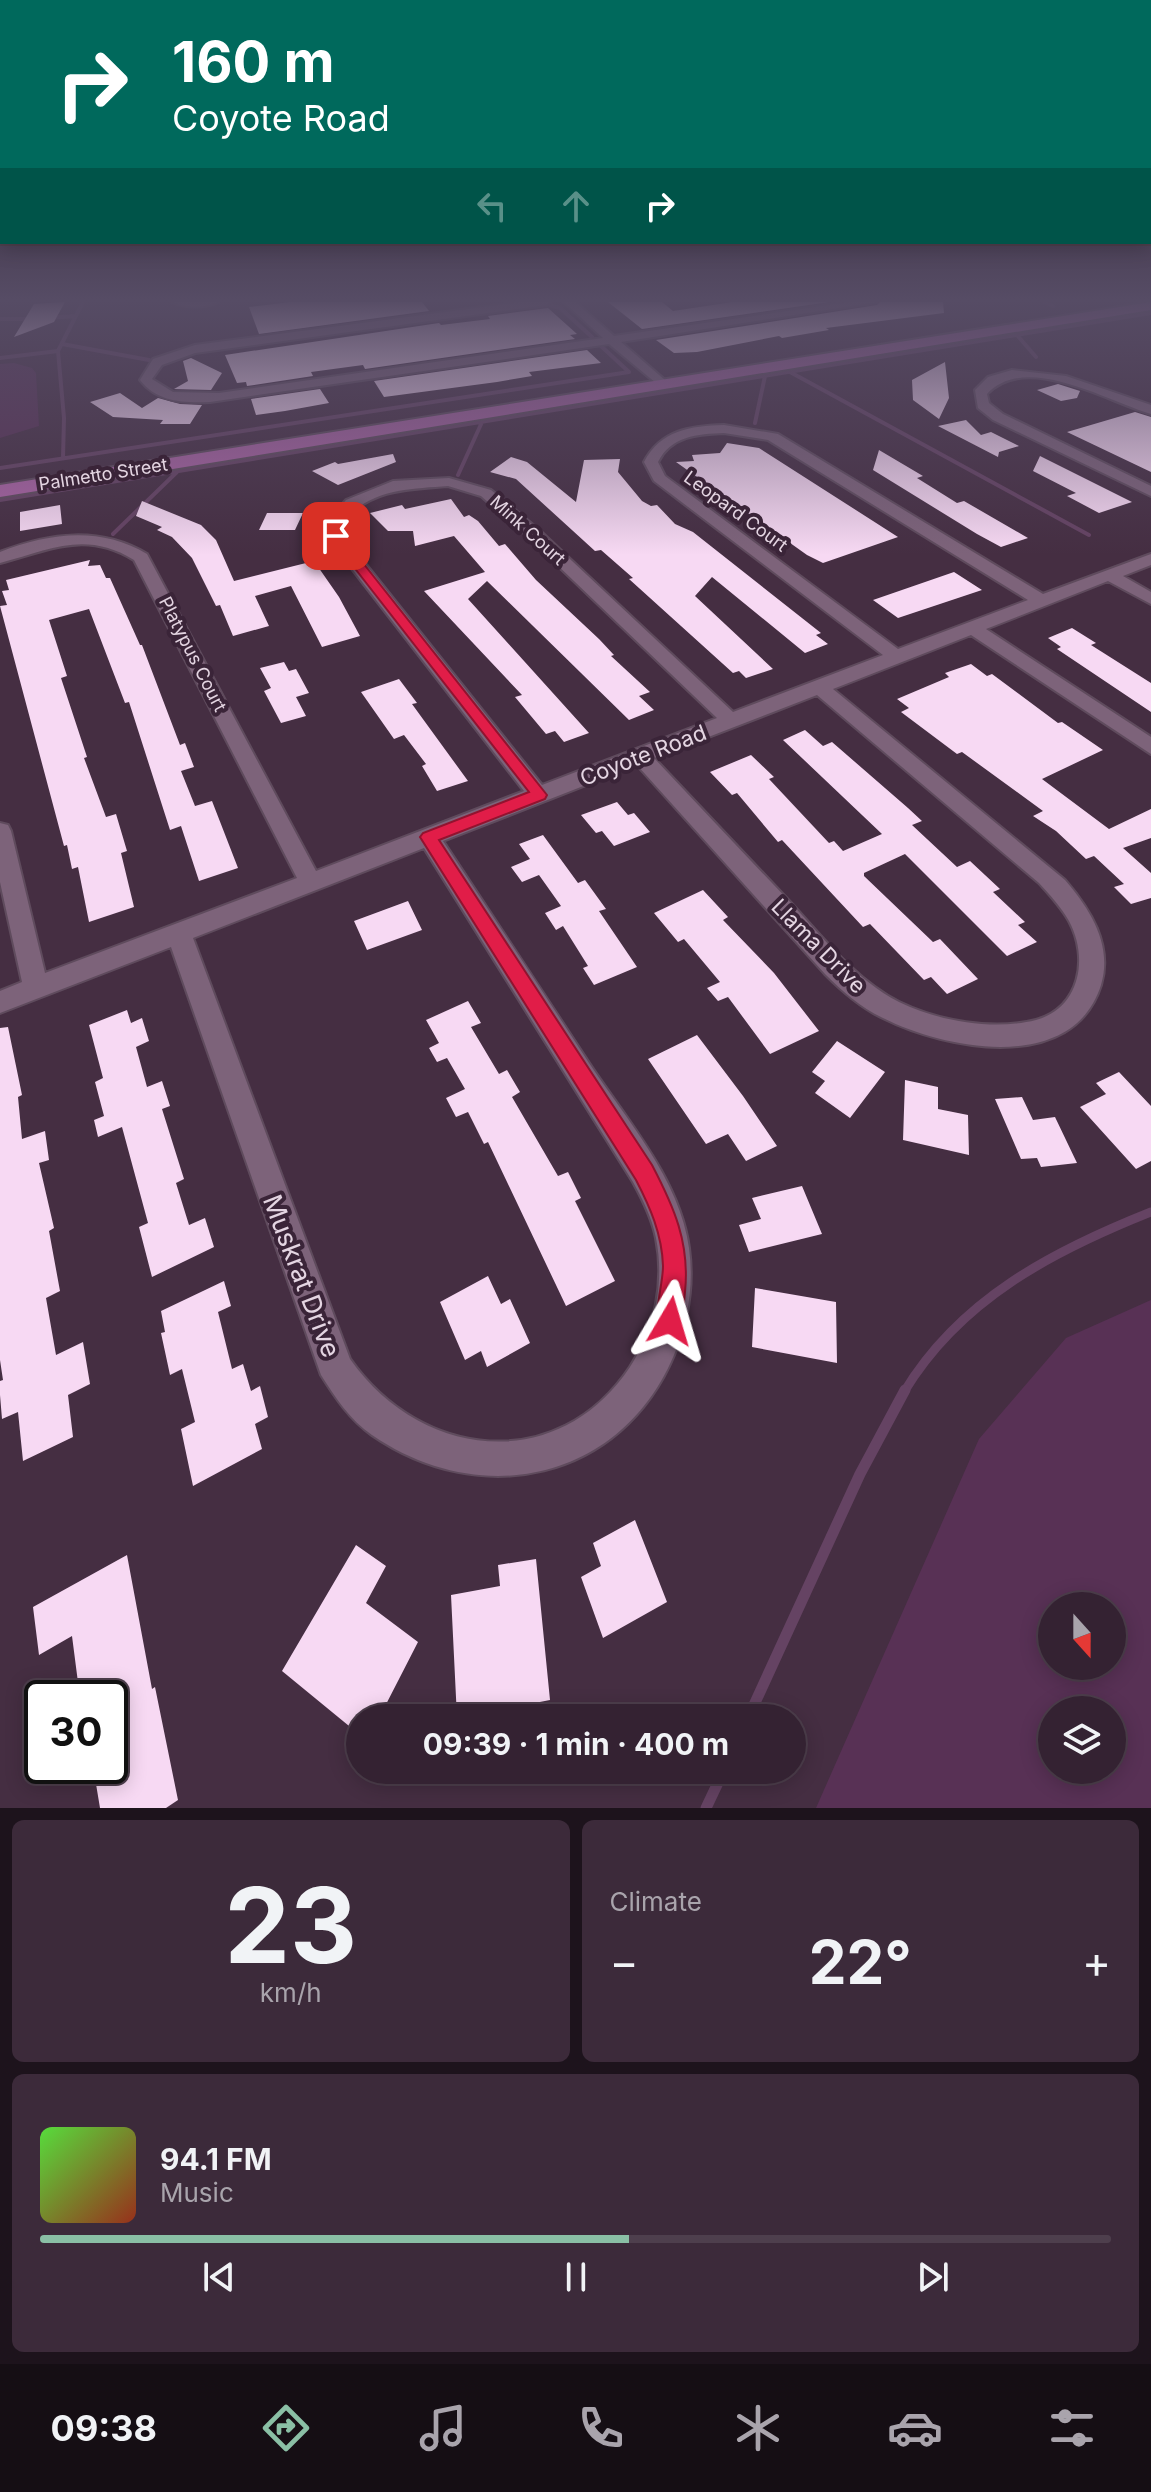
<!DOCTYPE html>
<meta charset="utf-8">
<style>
body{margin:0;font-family:Inter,sans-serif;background:#3c2a3a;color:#f1f3f6;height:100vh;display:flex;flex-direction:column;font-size:30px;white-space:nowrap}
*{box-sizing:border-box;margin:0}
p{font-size:26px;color:#a9a4ac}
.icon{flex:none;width:44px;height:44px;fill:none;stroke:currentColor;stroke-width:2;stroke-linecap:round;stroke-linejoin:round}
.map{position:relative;height:1808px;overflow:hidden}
.details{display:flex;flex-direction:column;gap:12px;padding:12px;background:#1d131c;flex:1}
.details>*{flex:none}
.guide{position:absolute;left:0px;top:0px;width:1152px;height:244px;box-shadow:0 4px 20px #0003,0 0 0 2px #4e3f4d;background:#00695c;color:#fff;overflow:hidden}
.needle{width:52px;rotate:159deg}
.tools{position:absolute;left:1038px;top:1592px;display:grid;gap:16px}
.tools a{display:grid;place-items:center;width:88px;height:88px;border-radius:50%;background:#342232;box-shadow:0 4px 20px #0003,0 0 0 2px #4e3f4d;font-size:40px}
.speed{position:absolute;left:24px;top:1680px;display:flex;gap:16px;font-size:40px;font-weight:700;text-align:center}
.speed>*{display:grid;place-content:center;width:104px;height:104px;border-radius:50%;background:#342232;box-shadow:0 4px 20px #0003,0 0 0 2px #4e3f4d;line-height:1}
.speed .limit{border:4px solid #111;border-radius:12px;background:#fff;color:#111}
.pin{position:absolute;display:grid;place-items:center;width:68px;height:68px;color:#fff;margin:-34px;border-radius:16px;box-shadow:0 4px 12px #0006}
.me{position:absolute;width:88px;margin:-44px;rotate:7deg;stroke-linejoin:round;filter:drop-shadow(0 0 6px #0008)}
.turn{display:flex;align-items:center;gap:28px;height:168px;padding:0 40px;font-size:36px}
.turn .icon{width:104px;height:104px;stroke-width:2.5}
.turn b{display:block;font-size:56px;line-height:68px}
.lanes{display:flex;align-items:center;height:76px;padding:0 40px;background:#0003;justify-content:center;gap:40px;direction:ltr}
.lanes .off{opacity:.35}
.big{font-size:60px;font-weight:700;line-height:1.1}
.details .tile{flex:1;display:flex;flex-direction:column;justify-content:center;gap:12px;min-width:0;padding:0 28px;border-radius:12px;background:#3c2a3a}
.details .dial{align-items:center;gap:0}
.dial b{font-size:104px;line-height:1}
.song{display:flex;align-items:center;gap:24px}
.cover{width:96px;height:96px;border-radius:12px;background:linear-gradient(135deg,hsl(110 70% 55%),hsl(10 70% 35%))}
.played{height:8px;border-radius:4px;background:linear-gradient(90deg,#8abfa5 55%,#4e3f4d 55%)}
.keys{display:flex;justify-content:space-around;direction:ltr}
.heat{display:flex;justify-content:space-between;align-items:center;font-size:44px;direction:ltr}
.details .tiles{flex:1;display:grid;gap:12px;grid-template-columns:1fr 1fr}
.tile:last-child{grid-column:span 2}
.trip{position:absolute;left:346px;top:1704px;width:460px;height:80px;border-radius:40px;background:#342232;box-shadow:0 4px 20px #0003,0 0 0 2px #4e3f4d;font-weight:700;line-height:80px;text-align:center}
.menu{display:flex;height:128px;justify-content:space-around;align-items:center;background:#150e14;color:#a9a4ac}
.menu .icon{width:56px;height:56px}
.menu .on{color:#8abfa5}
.menu b{font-size:36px;color:#f1f3f6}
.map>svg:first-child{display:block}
</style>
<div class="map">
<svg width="1151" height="1808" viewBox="0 0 1151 1808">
<rect width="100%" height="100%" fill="#452e42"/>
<path fill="#583155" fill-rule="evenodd" d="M14,363L32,368L36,373L39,426L0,438V364Z
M1151,1300V1808H816L979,1439L1066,1338ZM1052,1606H1112V1666H1052ZM1052,1710H1112V1770H1052Z"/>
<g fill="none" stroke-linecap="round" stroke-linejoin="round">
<path stroke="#654363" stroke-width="4" d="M1045,302L1053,306
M550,305L560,308L592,337
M48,318L76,316
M1,319H31
M1016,334L1036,357
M62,344L149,360
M0,358L58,351
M790,372L1089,535
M755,423L765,376
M63,458L64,418L58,351L83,302
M0,468L629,372L601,346
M458,475L482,422
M0,500L1151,313
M113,534L177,472"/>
<path stroke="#654363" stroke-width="9" d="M904,1392C960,1299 1053,1251 1151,1212"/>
<path stroke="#654363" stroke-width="11" d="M748,1718L860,1474L905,1390
M706,1808L724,1770"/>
</g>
<path fill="#f7d9f3" d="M65,302L54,322L14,337L34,304Z
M291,302H422L429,311L259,334L249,307Z
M608,302H662L673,311L733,302H829L642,329Z
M880,302H943L944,313L826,328L829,330L782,338L779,336L697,352L674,353L656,340L877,305Z
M548,308L577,334L570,335L575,339L365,369L363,365L311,372L313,376L247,386L246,382L237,383L225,355L439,323L441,325L490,319L488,316Z
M587,350L601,363L529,372L532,376L497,382L384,397L374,381Z
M191,358L222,373L211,390L174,389L188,381L183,361Z
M945,362L949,398L939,419L913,400L912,380Z
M1058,384L1080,391L1077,398L1061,401L1037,390Z
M320,389L329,403L285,411L256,415L251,399Z
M120,393L142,408L158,398L180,404L202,405L190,424H160L163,420L113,417L90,402Z
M1135,412L1151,417V472L1067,432Z
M966,420L981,435L991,432L1019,446L999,452L998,457L938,426Z
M727,443L759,448L898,537L823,563L807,555L676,462L694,461L692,455L720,453Z
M879,450L923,476L917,478L957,503L964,501L1028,538L1001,547L977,534L873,470Z
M393,454L396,462L338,485L312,471L335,462L338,464Z
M1040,456L1132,502L1099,513L1067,496L1076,493L1033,471Z
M511,457L527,462L576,502L584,460L620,459L618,472L642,501L651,506L657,505L675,524L693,532L821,633L816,635L828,644L805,653L712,577L695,596L773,669L746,678L739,671L733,673L629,579L633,578L601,550L595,551L516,479L490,472Z
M451,499L464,517L469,515L478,521L499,546L505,544L536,580L599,639L614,655L611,656L650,692L639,696L654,710L629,720L487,581L468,599L589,733L564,742L555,731L546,734L515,697L522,695L424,591L485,572L454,536L415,546L413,531H388L370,513L402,505L405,509Z
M142,501L201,525L216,540L234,581L314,561L339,597L360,636L322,647L291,586L255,596L269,626L233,636L220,605L216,606L192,558L172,537L157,530L162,527L136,516Z
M60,505L62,524L20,531V512Z
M267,513H303L295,530H259Z
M90,560L88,566L100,565L106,578H110L140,645H142L180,745L185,743L194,767L181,771L195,806L212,801L238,868L199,881L181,826L170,830L129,702L125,703L89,609L49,620L67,676L61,678L87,757L84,758L106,817L116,814L127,851L121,853L134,907L89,922L78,867L72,869L67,845L64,846L0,606L7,605L2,591L9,590L6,580Z
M954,572L982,590L898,618L873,600Z
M1072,628L1096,643L1091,645L1151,683V712L1057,649L1061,647L1048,638Z
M284,662L289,671L296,669L309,693L296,697L306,716L281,723L264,691L271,688L260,668Z
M971,664L987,676L992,674L1058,723L1062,722L1103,750L1042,779L1109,829L1151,809V838L1123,848L1151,873V898L1131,904L1114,887L1124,884L1094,856L1086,859L1056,831L1033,816L1043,811L962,752L957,754L901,712L909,708L897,699L949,677L945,673Z
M399,679L417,703L412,704L468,781L437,791L422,766L426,764L404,735L394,739L361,692Z
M805,730L823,746L832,742L908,808L922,821L912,825L957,867L970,861L1000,889L993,892L1025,922L1018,925L1037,942L1007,956L905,854L864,873V876L933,942L940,939L978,979L947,994L931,977L924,980L870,924L863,927L782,840L778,842L737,793L732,795L710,772L751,755L774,777L769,779L829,843L834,841L843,851L882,834L783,740Z
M617,802L628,815L634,813L650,832L614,846L602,831L596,833L581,815Z
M543,835L578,883L585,880L606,909L599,911L637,967L594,985L583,968L588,966L563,926L556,930L545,913L561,906L539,875L522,882L511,867L530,859L519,844Z
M703,890L728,917L723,920L774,973L819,1031L770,1054L728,997L718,1001L707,988L720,982L684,939L678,942L654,913Z
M408,901L422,930L367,950L354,921Z
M468,1001L481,1023L471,1027L499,1074L507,1070L520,1092L512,1097L558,1176L568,1172L581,1198L575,1201L615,1281L566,1306L488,1142L484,1144L468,1112L456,1117L446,1098L465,1089L447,1058L437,1062L429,1048L439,1043L426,1020Z
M127,1010L131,1023L142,1018L149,1041L136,1047L147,1087L162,1081L170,1106L162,1109L184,1179L176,1183L189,1225L205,1218L214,1247L152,1277L139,1227L148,1223L122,1127L98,1137L94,1120L104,1116L95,1082L103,1078L89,1025Z
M8,1027L22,1095L18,1097L22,1139L45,1131L49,1160L39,1163L54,1228L49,1231L60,1291L46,1298L56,1355L83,1342L90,1384L68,1395L73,1437L23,1461L18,1412L2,1419L0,1395V1381L3,1380L0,1360V1028Z
M697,1035L743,1096L777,1146L746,1161L728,1134L706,1144L648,1059Z
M837,1041L885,1072L850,1118L815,1093L825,1081L812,1072Z
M1119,1072L1151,1106V1161L1136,1169L1080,1107L1106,1094L1096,1083Z
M905,1080L938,1087V1109L968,1115L969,1155L903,1140Z
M1022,1097L1033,1120L1055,1117L1077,1163L1041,1167L1037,1158L1021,1159L995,1099Z
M802,1186L822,1234L749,1252L739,1225L761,1219L752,1198Z
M488,1276L501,1304L510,1299L530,1343L487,1367L481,1351L465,1360L440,1302Z
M224,1281L231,1306L218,1312L232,1369L243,1364L251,1391L260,1386L268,1417L255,1424L262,1449L193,1486L181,1429L195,1422L182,1369L170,1375L161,1333L165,1332L161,1311Z
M755,1288L836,1302L837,1363L752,1347Z
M635,1520L667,1602L603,1638L581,1577L601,1566L593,1543Z
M356,1545L386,1566L366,1603L418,1642L379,1718H360V1735L282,1671Z
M127,1555L152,1689L155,1687L178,1800L166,1808H100L93,1766H110V1681L80,1698L72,1636L39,1655L33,1607Z
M536,1559L550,1700L457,1718L451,1595L500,1586L498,1565Z"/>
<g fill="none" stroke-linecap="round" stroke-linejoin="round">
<g stroke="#5f4b5d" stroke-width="4">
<path id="minor" d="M173,302H218C208,308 183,308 173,302Z
M522,302H551L546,305L195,353L162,365L152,379L173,392L219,393L603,338L564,302H575L614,336L850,302H877L621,342L666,381V387L662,388L609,344L210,402C183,403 157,402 140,380L153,359L195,345Z
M1012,370L1066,376L1151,405V414C1106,401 1026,352 987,394L989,403L1003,414L1151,486V496L993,420L978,408L975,390L988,377Z
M724,425L778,434L1043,594L1151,554V565L1123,576L1151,592V604L1108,581L986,629L1151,737V754L971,635L833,689L1065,880C1090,909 1113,945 1101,985C1073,1074 947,1050 883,1018C860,1007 842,991 825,974L637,765L443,841C492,915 541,989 589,1063C626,1119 680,1180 689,1248C694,1285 688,1321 674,1355C621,1481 481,1510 372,1435C350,1420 335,1397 321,1375L171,947L0,1013V991L22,982L0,882V823L8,825L11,831L45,973L297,878L134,560C85,530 50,550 0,563V552C49,533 100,526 147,554L316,871L524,791L332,543L327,522L346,500L393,481L449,478L491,490L539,530L733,712L883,655L654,481L644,462C661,430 690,426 724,425ZM724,433L768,440L1028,600L898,649L665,476L658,462C671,436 697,434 724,433ZM448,486L481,496L527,536L717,718L542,785L348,542L343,522C370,489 408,489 448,486ZM817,695L1039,883C1050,895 1061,907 1069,921C1089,958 1080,1008 1036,1020C993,1031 938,1021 899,1002C856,980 824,939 792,904C746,856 700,807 654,758ZM424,848L633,1182C643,1200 652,1218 656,1238C665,1283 655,1329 630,1367C558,1475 421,1460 350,1359L193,938Z"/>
</g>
<g stroke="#5f4b5d" stroke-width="4">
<path id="major" d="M1151,302V310L0,497V485Z"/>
</g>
<use href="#minor" fill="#7d637a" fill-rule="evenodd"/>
<use href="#major" fill="#a963a3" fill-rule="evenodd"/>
</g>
<linearGradient id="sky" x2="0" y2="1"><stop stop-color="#261924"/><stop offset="0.54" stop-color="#564c65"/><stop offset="1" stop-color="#564c65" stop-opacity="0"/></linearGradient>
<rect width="1151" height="555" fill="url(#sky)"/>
<path fill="#e11d48" stroke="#92132f" stroke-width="2" d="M332,534H340L547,795L545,799L439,840L652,1165C674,1207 690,1243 685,1292C684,1305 683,1317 678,1329L670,1333L661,1329C653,1310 663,1286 663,1266C662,1234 650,1207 636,1180L420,837L423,833L529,792L332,539Z"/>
<g text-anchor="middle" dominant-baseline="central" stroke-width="8" stroke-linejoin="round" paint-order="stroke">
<g font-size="18" fill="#e4d5e2" stroke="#3a2438">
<text transform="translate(103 474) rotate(-9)">Palmetto Street</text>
<text transform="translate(736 511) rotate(36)">Leopard Court</text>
<text transform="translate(528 530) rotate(42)">Mink Court</text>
<text transform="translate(193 654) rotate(63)">Platypus Court</text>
</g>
<g font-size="22" fill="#e4d5e2" stroke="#3a2438">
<text transform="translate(643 755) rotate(-21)">Coyote Road</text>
<text transform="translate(819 946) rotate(45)">Llama Drive</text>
</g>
<g font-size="26" fill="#e4d5e2" stroke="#3a2438">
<text transform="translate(302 1276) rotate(69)">Muskrat Drive</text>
</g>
</g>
</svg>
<div class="tools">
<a><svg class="needle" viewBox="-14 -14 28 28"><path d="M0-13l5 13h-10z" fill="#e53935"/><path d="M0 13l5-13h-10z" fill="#a9a4ac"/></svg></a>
<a><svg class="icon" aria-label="layers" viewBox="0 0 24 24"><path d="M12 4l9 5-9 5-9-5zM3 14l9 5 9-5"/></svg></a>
</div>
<div class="speed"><div class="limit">30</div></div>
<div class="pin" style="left:336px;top:536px;background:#d93025"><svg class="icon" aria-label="arrive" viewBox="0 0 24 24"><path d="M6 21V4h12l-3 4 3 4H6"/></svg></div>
<svg class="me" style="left:670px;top:1321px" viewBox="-20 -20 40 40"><path d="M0-17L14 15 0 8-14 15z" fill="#e11d48" stroke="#fff" stroke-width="4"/></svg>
<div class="trip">09:39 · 1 min · 400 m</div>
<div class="guide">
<div class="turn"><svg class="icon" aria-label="right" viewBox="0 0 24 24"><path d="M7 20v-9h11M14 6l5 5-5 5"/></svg><div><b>160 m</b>Coyote Road</div></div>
<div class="lanes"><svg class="icon off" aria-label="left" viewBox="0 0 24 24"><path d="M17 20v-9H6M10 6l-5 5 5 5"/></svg><svg class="icon off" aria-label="ahead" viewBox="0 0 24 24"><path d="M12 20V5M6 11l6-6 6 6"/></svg><svg class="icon" aria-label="right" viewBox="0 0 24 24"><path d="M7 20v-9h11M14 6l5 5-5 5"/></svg></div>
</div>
</div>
<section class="details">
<div class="tiles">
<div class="tile dial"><b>23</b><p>km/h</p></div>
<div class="tile"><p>Climate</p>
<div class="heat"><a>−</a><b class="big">22°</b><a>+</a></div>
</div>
<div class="tile">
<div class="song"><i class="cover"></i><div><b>94.1 FM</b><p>Music</p></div></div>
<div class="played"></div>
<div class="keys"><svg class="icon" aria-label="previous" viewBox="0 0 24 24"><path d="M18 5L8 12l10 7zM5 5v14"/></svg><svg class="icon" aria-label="pause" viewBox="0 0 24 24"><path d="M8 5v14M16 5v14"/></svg><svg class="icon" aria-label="next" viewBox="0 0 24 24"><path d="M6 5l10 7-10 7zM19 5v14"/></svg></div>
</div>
</div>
</section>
<nav class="menu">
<b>09:38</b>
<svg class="icon on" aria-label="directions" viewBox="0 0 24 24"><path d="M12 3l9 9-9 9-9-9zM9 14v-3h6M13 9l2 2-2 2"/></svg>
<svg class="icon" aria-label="music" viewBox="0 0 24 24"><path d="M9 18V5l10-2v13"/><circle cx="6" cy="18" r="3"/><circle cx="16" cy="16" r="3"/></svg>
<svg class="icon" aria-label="phone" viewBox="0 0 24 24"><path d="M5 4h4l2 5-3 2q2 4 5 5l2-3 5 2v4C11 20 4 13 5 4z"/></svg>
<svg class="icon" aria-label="climate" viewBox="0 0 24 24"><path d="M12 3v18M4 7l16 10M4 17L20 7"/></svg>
<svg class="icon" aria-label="car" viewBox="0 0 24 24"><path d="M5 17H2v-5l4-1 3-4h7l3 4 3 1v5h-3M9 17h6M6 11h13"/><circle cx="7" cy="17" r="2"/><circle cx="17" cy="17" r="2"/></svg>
<svg class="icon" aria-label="filters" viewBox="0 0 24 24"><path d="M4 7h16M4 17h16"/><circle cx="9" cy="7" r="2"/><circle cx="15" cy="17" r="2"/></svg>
</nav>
